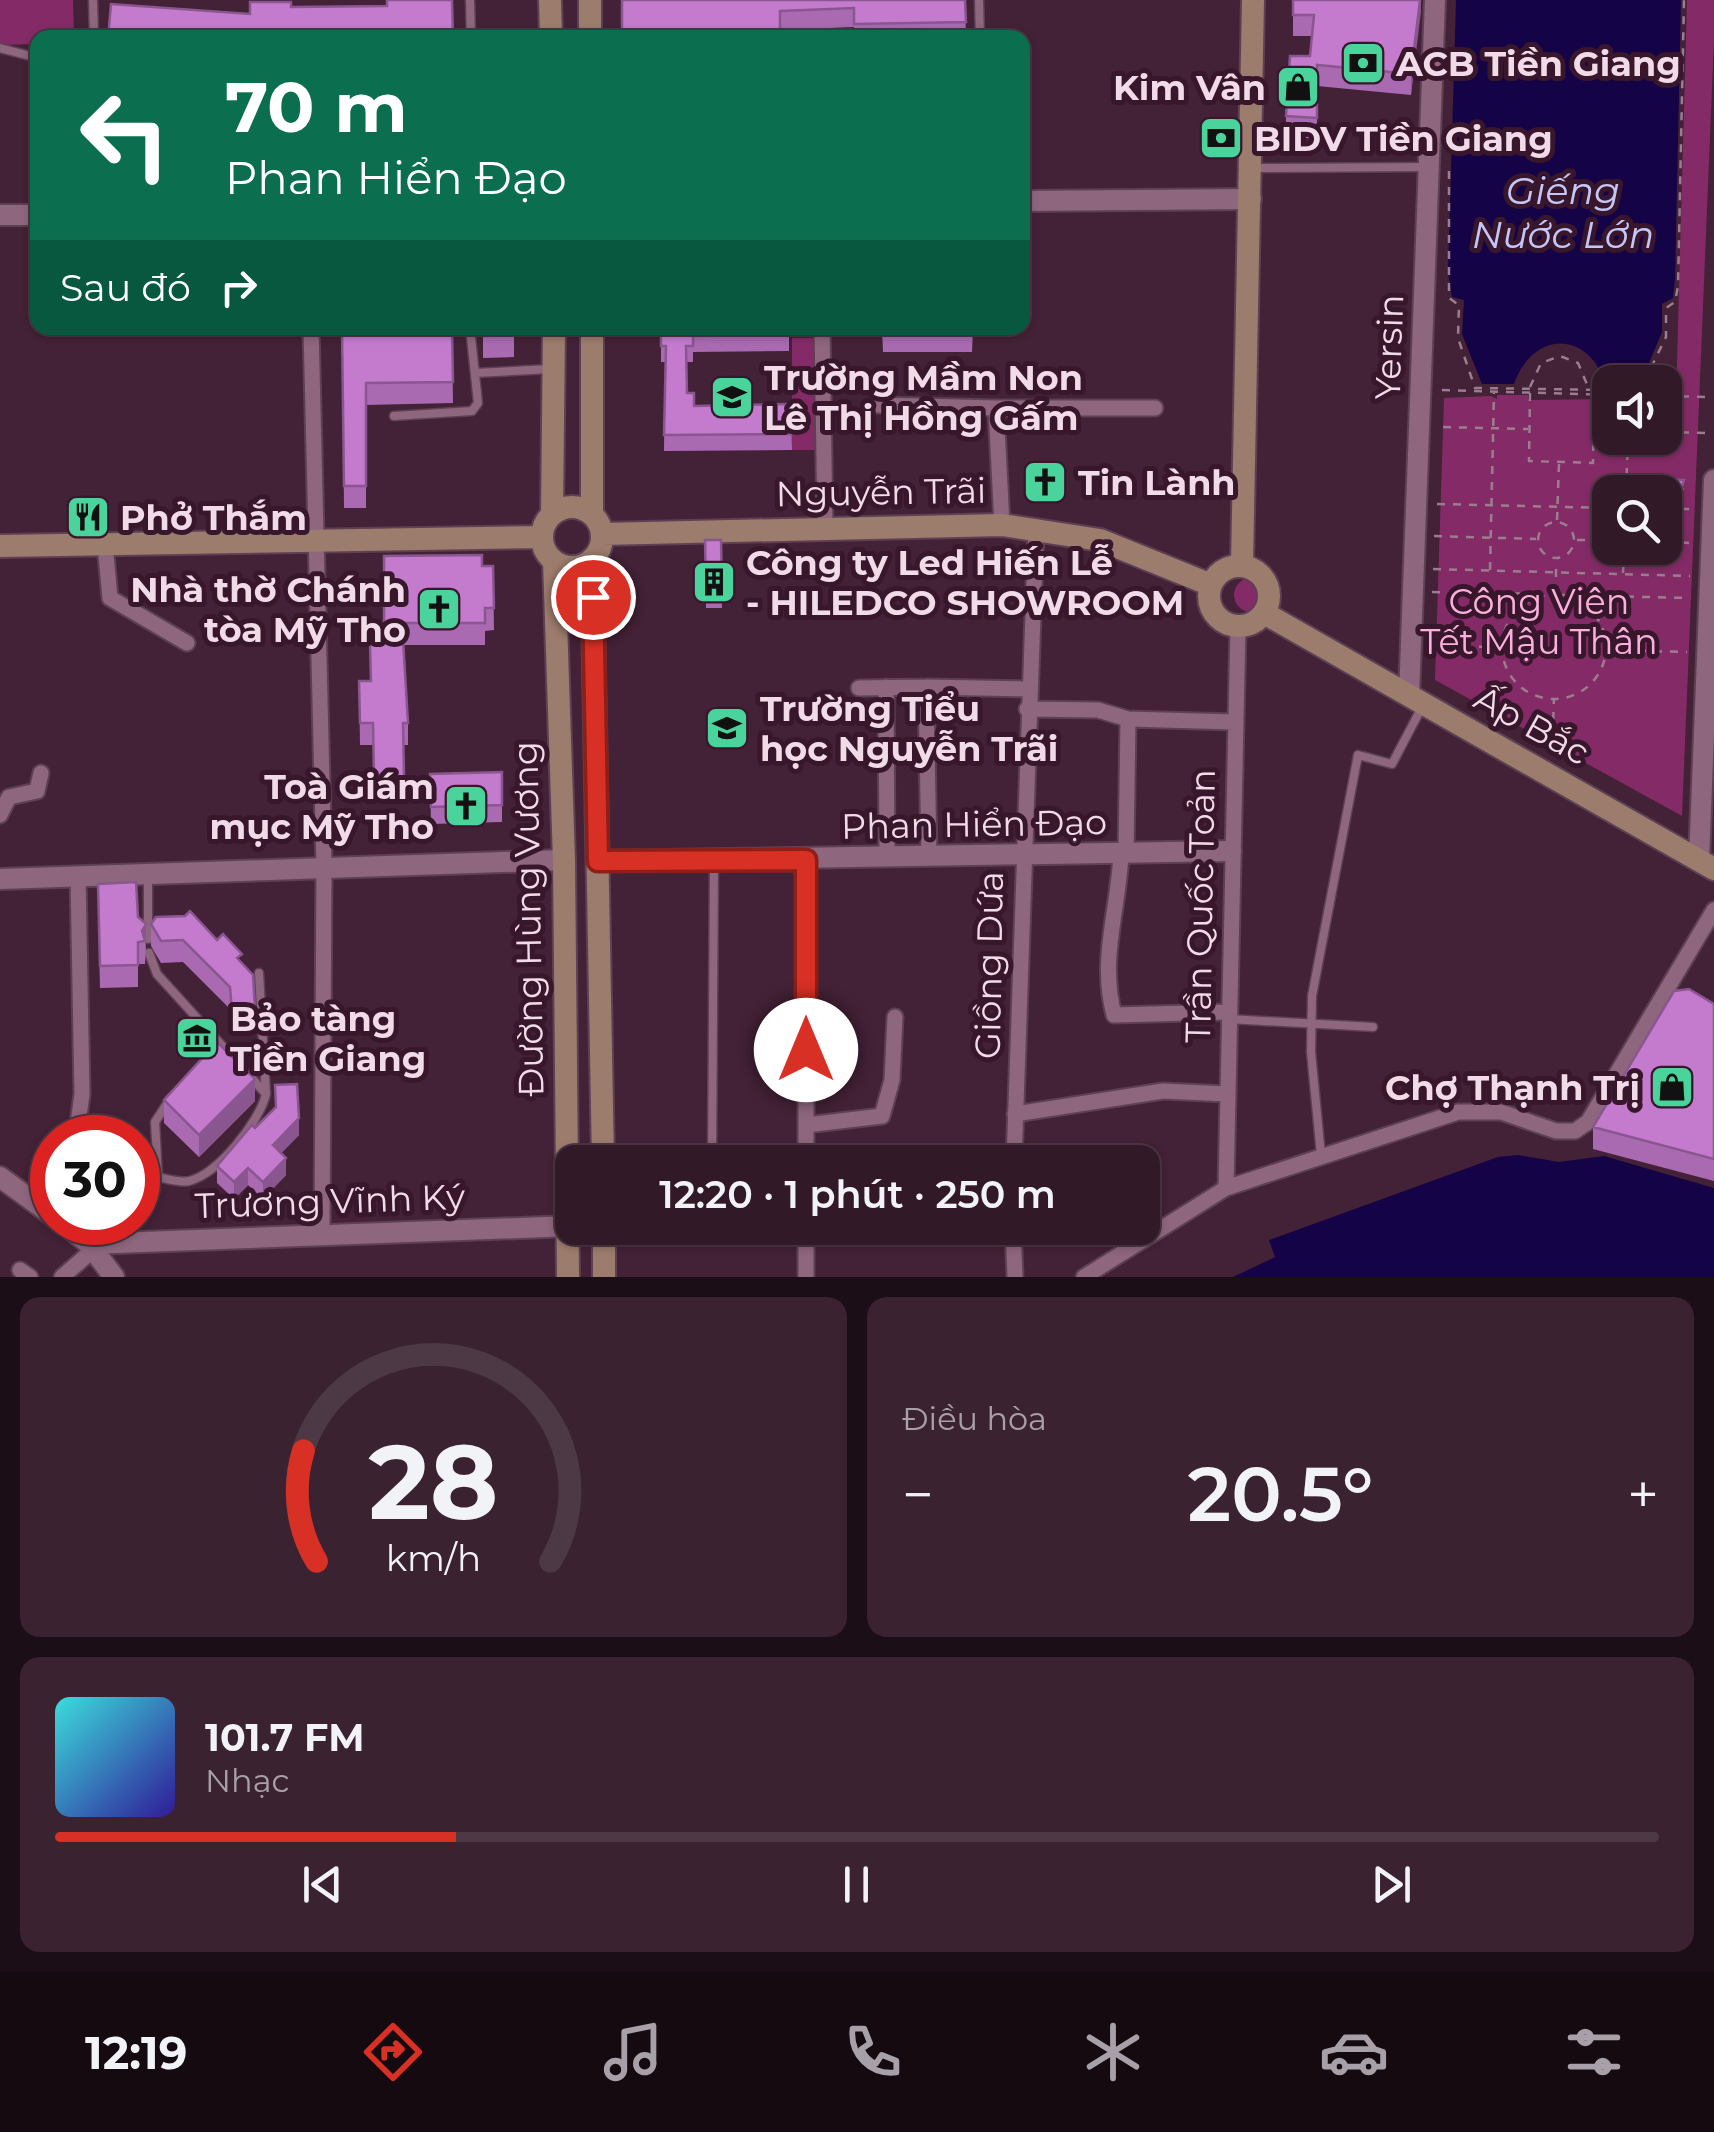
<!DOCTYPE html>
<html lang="vi">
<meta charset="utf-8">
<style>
body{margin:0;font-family:Montserrat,sans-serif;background:#3a2230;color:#f1f3f6;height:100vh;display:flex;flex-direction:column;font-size:38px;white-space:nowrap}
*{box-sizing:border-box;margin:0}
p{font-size:32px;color:#a8a0a8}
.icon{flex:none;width:55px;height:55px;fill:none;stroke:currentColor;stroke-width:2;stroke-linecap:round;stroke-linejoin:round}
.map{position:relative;height:1277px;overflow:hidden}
.panel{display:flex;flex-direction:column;gap:20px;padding:20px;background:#1c0e16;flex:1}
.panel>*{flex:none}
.banner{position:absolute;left:30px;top:30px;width:1000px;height:305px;border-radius:20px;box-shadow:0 2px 8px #0004,0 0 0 2px #4d3845;background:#0b6e4f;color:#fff;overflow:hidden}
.buttons{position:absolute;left:1592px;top:365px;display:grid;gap:20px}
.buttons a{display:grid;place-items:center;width:90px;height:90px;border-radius:20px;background:#321928;box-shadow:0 2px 8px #0004,0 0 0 2px #4d3845;font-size:50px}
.speed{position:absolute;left:30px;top:1115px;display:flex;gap:20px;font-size:50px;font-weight:700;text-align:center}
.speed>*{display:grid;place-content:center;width:130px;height:130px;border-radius:50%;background:#321928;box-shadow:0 2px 8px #0004,0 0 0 2px #4d3845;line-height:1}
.speed .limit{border:15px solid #d22;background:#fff;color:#111}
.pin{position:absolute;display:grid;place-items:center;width:85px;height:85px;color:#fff;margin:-42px;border:5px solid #fff;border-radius:50%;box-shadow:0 2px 10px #0007}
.me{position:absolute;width:110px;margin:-55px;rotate:0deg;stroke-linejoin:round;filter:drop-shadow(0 0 8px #0008)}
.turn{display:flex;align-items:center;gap:35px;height:210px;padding:0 30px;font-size:45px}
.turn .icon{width:130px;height:130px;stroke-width:2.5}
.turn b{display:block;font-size:70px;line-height:85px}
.then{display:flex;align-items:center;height:95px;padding:0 30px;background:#0003;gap:20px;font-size:38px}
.big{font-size:75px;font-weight:600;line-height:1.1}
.panel .widget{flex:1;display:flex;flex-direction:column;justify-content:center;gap:15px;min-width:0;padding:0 35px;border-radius:20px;background:#3a2230}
.panel .dial{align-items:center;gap:0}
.dial svg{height:260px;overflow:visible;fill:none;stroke:#4d3845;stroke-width:7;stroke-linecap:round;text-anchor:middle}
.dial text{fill:#f1f3f6;stroke:none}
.song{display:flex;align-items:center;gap:30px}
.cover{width:120px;height:120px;border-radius:15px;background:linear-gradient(135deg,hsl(180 70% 55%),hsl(250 70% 35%))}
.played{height:10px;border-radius:5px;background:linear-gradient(90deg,#d93025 25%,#4d3845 25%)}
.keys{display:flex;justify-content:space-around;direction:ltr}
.heat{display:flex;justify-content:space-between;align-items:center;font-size:55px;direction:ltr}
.panel .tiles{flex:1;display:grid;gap:20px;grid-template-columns:1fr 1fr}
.widget:last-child{grid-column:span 2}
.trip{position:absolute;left:555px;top:1145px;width:605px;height:100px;border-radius:20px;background:#321928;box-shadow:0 2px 8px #0004,0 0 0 2px #4d3845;font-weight:600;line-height:100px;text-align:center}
.menu{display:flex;height:160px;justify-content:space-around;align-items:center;background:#140a10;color:#a8a0a8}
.menu .icon{width:70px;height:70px}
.menu .selected{color:#d93025}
.menu b{font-size:45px;color:#f1f3f6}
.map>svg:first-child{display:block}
</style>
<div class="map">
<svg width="1714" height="1277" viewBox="0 0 1714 1277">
<rect width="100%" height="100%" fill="#432136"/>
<path fill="#842b67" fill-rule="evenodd" d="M0,0H73L74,37L38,38L37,44L0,45Z
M1687,0H1714V39L1682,816L1435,680L1444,398L1491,396L1497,399V395H1528V400L1610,399V438H1665V400L1676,399ZM1610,492H1665V548H1610Z
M792,338H826V450H792Z
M1234 595a17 17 0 1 1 34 0a17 17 0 1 1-34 0Z"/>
<path fill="#150347" d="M1456,0H1681L1675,280L1673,298L1662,304V332L1641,382L1606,385C1589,330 1533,330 1514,384H1482L1462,334L1464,300L1452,297L1448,272Z
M1518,1155L1559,1162L1604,1156L1714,1188V1277H1233L1275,1257L1269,1240L1498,1157Z"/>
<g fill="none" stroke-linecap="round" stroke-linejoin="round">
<g stroke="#5d4053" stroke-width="11">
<path id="service" d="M93,0L94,38
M470,0L471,38
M979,0L980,38
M0,48L38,58
M1253,168L1429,167
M475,373L550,369
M394,416L472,411L478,403L470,328
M148,939V876
M149,953L157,974L235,1060
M259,973L266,1094
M1228,1019L1373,1027
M1321,1155L1311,1052L1312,996L1358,755L1392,764L1422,707
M712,1162L714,860
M158,1177L155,1122L170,1099
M138,1196L158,1177C167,1179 180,1183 189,1181C218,1174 260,1121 266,1094L248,1074
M85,1240L106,1222"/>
</g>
<g stroke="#5d4053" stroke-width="19">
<path id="minor" d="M311,328L324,865L322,1233
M822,328L825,527
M877,405L996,408L1002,525
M996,408H1155
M105,544L110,598L187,643
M886,687L887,858
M859,688L926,687
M1027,709L1098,710L1128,719L1234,722
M0,815L9,797L37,791L41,773
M1121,853C1119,908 1099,959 1114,1015L1228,1012
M1126,853L1128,719
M929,857L926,687L1028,689
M1015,1114L1163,1091L1227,1094
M806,1125L882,1116L892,1080L895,1017
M76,1138L82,1094L78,876
M806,1162V860
M1014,1162L1036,528
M1226,1188L1238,626
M33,1200L52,1174
M1013,1228L1015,1277
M20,1270L30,1277
M62,1277L94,1249
M806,1277V1228
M1084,1277L1226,1188L1458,1112H1501L1556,1131H1575L1588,1122L1714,910"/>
</g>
<g stroke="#5d4053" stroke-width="24">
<path id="tertiary" d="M1022,201L1251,199
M0,215H38
M1409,696L1435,0
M1699,860L1714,480
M598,861L1231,851
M0,879L564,860
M0,1177L52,1215
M62,1222L89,1244L114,1277
M89,1244L572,1226"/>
</g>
<g stroke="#5d4053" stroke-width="26">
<path id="secondary" d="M550,0L551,38
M590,0V38
M592,328V514
M542 537a30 30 0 1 1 60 0a30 30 0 1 1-60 0Z
M552,514L554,328
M602,534L1002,525L1100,540L1211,585
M0,546L542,537
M592,559L603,1162
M554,561L564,860L568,1277
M1242,565L1253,0
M1209 596a30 30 0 1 1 60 0a30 30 0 1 1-60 0Z
M1264,613L1714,869
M604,1228V1277"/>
</g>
<path stroke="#9a7e8f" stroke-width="2.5" stroke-dasharray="8 8" stroke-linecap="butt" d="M1449,171V298L1459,305L1458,338L1475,388L1610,390
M1644,382L1666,337V308L1675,302L1678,286L1684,0
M1530,387L1541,363L1560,356L1578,363L1589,389
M1442,390L1610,395
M1530,393L1529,461L1593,463L1594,394
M1665,396L1706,397
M1443,427L1528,429
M1597,431H1610
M1665,432L1705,433
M1626,492L1628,438
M1437,504L1610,508
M1665,509H1692
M1557,520L1559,463
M1538 540a18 18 0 1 1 36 0a18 18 0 1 1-36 0Z
M1434,536L1536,539
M1577,540H1610
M1665,542L1691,543
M1433,569L1690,576
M1490,570L1494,392
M1623,573L1624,548
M1432,592L1544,594
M1556,593V561
M1562,595L1689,598
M1502 647a52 52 0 1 1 104 0a52 52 0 1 1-104 0Z
M1431,646L1500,647
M1606,650L1687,652
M1552,752L1554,698"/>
<use href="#service" stroke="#8e667e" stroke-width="8"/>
<use href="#minor" stroke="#8e667e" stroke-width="15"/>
<use href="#tertiary" stroke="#8e667e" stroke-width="20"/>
<use href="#secondary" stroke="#9c7c6d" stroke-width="22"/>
</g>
<path fill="#a96ab1" d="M622,0H965L966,38H833L854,35V27L780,30V38H622Z
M1293,0H1421L1411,95L1317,86V139L1286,136V116L1310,56L1312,36H1293Z
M342,328L365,333L452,331L453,403L366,405V508H344Z
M483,328H514V357L483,358Z
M636,328H789V351L693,352V362H686L687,393L694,406L791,404L792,450L664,451L665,362H661V330H636Z
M882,328H973L972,352H883Z
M1684,488L1680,502H1665V492Z
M705,540H721L722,608H706Z
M384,556L493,566L494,630L485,631V645H404L408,723V745H403L404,798L374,799L373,745H360L359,681H371L384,644Z
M502,772V822L431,824L430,774Z
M98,906L138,917L146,946L145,964H138V987L100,988Z
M151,924L217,940L242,963L255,1010V1033L232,1034L230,1009L183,962L161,963L151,946Z
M1714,1004V1181L1593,1149V1127Z
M164,1100L255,1101L199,1157L164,1123Z
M255,1128L299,1135L281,1153L286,1175L263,1199L248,1185L234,1199L217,1183V1166Z"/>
<path fill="#895690" d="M1420,0L1421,11L1411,95V74Z
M146,924V946L145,948V941L142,931Z
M255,1079V1101L199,1157V1135Z
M299,1118V1135L273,1162V1145Z
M286,1158V1175L263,1199V1182Z
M248,1168V1185L234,1199V1182Z"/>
<path fill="#c47bce" stroke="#895690" stroke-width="2.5" d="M387,0H452L453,38H108L111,4L250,14V2H291V7L387,6Z
M622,0H965L966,22L854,24V8L780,11V38H642V36H622Z
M1293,0H1420L1411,74L1317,65V118L1286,116L1290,56H1310L1314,15H1293Z
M833,35H863V38H833Z
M342,328H365V333L452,331L453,382L366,383V486H344Z
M483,328H514V335L483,336Z
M661,328H789V335L693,336V346H686L687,393H694V406L791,404L792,434L664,435L666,346H661Z
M883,328H972V330H883Z
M1630,478L1684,480L1680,494L1641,492H1629Z
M705,540H721L722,591H706Z
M482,555V566H493L494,608H485V623H402L408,723H403L404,776L374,777L373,723H360L359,681H371L370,644H384V556Z
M502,772V805L431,807L430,774Z
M136,882L138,917L146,924L142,931L145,941L138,942V965L100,966L98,884Z
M190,911L217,940L223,934L242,954L237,958L253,975L255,1010L232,1012L230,987L183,940L161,941L151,924L156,917L185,916Z
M1689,989L1714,1004V1159L1593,1127L1674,991Z
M217,1042L255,1079L199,1135L164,1100Z
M297,1084L299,1118L273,1145L286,1158L263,1182L248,1168L234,1182L217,1166L252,1125L255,1128L276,1107L275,1085Z"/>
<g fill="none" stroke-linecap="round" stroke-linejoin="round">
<g stroke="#8d1f18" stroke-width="25">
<path id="route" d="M593,597L598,861L806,860V1050"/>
</g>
<use href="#route" stroke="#d93025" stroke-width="18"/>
</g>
<defs>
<g id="bank-square" transform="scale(2.25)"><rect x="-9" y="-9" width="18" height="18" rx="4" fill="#4ad49c" stroke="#38172c"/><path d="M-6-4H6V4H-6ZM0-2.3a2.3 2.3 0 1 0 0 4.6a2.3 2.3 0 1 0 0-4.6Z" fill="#111"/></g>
<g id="shop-square" transform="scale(2.25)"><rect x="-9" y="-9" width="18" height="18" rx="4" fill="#4ad49c" stroke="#38172c"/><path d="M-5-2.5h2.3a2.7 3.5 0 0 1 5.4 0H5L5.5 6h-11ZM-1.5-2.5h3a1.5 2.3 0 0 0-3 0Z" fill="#111"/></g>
<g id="school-square" transform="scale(2.25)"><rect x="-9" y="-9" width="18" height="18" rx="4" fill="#4ad49c" stroke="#38172c"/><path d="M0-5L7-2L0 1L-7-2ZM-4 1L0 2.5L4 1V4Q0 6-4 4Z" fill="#111"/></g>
<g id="church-square" transform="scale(2.25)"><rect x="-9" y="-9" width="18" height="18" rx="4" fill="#4ad49c" stroke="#38172c"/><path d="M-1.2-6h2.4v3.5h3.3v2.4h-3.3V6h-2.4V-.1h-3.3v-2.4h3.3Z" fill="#111"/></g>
<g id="restaurant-square" transform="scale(2.25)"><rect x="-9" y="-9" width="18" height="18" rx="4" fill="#4ad49c" stroke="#38172c"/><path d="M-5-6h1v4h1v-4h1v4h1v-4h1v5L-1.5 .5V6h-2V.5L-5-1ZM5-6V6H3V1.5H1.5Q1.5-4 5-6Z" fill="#111"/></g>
<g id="building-square" transform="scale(2.25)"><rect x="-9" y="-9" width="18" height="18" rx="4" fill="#4ad49c" stroke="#38172c"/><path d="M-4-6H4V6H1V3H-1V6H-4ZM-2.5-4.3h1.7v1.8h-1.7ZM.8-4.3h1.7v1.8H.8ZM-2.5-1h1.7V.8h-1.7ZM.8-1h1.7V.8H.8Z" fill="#111"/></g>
<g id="museum-square" transform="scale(2.25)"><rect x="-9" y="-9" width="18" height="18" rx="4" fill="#4ad49c" stroke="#38172c"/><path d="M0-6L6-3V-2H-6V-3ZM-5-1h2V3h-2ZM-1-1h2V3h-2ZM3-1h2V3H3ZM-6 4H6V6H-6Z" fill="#111"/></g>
</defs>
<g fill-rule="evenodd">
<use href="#bank-square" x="1363" y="63"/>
<use href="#shop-square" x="1298" y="87"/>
<use href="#bank-square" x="1221" y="138"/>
<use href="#school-square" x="732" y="397"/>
<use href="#church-square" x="1045" y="482"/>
<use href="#restaurant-square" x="88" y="517"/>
<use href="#building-square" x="714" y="582"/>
<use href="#church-square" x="439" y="609"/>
<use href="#school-square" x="727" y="728"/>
<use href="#church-square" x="466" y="806"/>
<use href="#museum-square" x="197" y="1038"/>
<use href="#shop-square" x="1672" y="1087"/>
</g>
<g text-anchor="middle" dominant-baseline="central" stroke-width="10" stroke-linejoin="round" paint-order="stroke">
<g font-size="35" font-weight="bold" fill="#f2dbe8" stroke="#38172c" text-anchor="start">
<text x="1396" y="63">ACB Tiền Giang</text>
<text x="1266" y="87" text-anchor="end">Kim Vân</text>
<text x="1254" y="138">BIDV Tiền Giang</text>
<text x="764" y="377">Trường Mầm Non<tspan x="764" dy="40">Lê Thị Hồng Gấm</tspan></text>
<text x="1078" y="482">Tin Lành</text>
<text x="120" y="517">Phở Thắm</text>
<text x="746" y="562">Công ty Led Hiến Lễ<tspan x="746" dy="40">- HILEDCO SHOWROOM</tspan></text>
<text x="406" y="589" text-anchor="end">Nhà thờ Chánh<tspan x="406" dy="40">tòa Mỹ Tho</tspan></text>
<text x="760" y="708">Trường Tiểu<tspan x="760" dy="40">học Nguyễn Trãi</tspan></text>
<text x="434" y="786" text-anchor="end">Toà Giám<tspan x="434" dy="40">mục Mỹ Tho</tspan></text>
<text x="230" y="1018">Bảo tàng<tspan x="230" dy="40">Tiền Giang</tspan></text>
<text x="1640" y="1087" text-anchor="end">Chợ Thạnh Trị</text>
</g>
<g font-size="35" fill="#f2dbe8" stroke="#38172c">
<text transform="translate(1389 347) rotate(-88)">Yersin</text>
<text transform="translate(881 492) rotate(-1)">Nguyễn Trãi</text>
<text transform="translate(1532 725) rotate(29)">Ấp Bắc</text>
<text transform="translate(974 824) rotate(-1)">Phan Hiển Đạo</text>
<text transform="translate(1200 906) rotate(-89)">Trần Quốc Toản</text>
<text transform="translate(528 919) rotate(-91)">Đường Hùng Vương</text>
<text transform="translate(989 965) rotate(-89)">Giồng Dứa</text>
<text transform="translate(330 1201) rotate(-2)">Trương Vĩnh Ký</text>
</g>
<g font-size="35" fill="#fab0dd" stroke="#38172c">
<text x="1539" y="601">Công Viên<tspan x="1539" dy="40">Tết Mậu Thân</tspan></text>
</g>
<g font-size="38" font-style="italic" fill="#c4c6f8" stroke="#38172c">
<text x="1563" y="190">Giếng<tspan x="1563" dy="44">Nước Lớn</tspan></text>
</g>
</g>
</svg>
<div class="buttons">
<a><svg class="icon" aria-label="sound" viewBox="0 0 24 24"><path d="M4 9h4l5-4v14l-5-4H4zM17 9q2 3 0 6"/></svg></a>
<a><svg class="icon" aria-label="search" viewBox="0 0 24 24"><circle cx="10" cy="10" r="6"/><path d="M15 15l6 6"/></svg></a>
</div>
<div class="speed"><div class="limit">30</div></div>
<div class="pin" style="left:593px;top:597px;background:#d93025"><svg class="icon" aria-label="arrive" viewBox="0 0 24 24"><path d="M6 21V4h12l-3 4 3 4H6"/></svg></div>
<svg class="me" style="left:806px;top:1050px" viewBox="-20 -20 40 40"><circle r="19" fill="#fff"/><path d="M0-13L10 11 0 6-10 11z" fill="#d93025"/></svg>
<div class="trip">12:20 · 1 phút · 250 m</div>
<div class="banner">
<div class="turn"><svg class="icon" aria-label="left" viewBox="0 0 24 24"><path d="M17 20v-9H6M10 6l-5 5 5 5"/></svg><div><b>70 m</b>Phan Hiển Đạo</div></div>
<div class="then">Sau đó<svg class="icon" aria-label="right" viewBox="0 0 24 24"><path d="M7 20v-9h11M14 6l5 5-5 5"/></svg></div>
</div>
</div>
<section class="panel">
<div class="tiles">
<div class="widget dial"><svg viewBox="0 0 100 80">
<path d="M14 69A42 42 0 1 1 86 69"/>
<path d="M14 69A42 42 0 0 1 10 35" stroke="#d93025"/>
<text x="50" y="56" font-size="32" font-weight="700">28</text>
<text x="50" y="72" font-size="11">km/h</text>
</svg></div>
<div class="widget"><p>Điều hòa</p>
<div class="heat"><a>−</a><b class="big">20.5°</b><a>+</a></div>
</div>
<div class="widget">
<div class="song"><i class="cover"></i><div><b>101.7 FM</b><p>Nhạc</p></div></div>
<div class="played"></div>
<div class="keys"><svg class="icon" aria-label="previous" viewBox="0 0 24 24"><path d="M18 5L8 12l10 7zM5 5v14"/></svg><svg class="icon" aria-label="pause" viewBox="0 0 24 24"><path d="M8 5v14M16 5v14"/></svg><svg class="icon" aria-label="next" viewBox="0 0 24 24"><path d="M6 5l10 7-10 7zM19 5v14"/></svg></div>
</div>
</div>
</section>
<nav class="menu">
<b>12:19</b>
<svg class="icon selected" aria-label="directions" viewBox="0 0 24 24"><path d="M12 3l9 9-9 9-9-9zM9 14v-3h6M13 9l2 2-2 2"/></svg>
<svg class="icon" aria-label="music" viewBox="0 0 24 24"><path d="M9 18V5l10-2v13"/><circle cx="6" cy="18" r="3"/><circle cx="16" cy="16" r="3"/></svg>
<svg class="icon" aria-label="phone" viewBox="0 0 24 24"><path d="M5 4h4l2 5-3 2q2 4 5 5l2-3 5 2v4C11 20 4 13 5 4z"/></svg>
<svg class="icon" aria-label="climate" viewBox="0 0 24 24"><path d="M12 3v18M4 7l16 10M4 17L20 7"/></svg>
<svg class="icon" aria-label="car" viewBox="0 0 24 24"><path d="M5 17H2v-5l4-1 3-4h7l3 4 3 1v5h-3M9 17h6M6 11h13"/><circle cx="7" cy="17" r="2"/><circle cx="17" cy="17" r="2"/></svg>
<svg class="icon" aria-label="filters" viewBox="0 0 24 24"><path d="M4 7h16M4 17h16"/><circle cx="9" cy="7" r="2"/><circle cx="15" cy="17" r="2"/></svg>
</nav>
